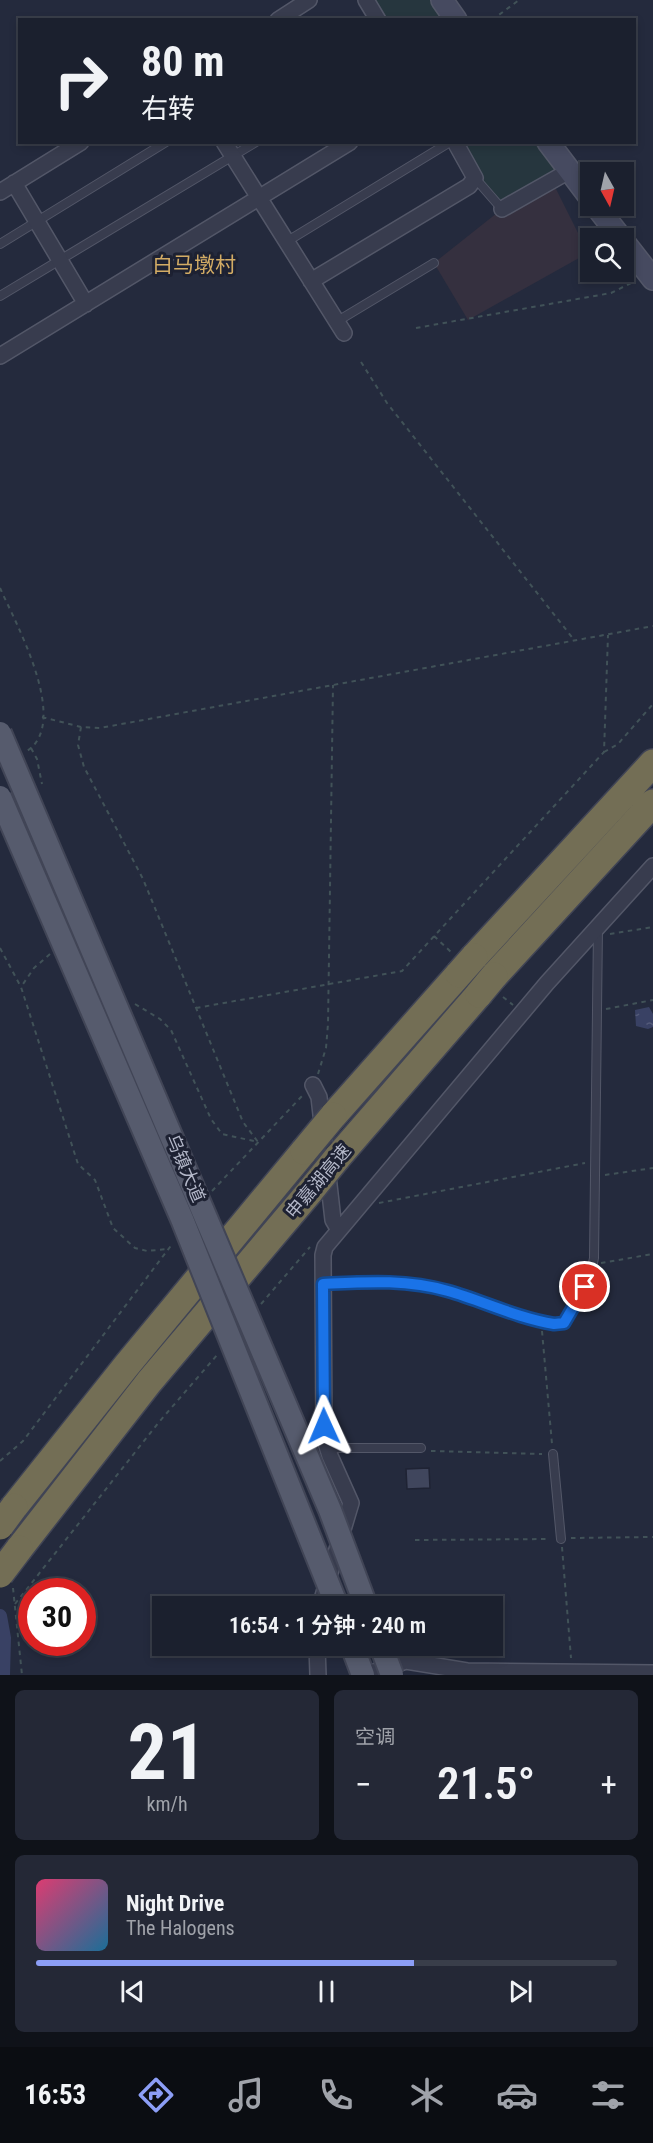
<!DOCTYPE html>
<html lang="zh">
<meta charset="utf-8">
<style>
body{margin:0;font-family:"Roboto Condensed","Noto Sans SC",sans-serif;background:#242836;color:#f1f3f6;height:100vh;display:flex;flex-direction:column;font-size:22px;white-space:nowrap}
*{box-sizing:border-box;margin:0}
p{font-size:20px;color:#a0a3aa}
.icon{flex:none;width:33px;height:33px;fill:none;stroke:currentColor;stroke-width:2;stroke-linecap:round;stroke-linejoin:round}
.map{position:relative;height:1675px;overflow:hidden}
.side{display:flex;flex-direction:column;gap:15px;padding:15px;background:#0f1219;flex:1}
.side>*{flex:none}
.banner{position:absolute;left:18px;top:18px;width:618px;height:126px;border-radius:0px;box-shadow:0 3px 9px #0003,0 0 0 2px #393e4a;background:#1b202e;color:#f1f3f6;overflow:hidden}
.needle{width:39px;rotate:172deg}
.fabs{position:absolute;left:580px;top:162px;display:grid;gap:12px}
.fabs a{display:grid;place-items:center;width:54px;height:54px;border-radius:0px;background:#1b202e;box-shadow:0 3px 9px #0003,0 0 0 2px #393e4a;font-size:30px}
.speed{position:absolute;left:18px;top:1578px;display:flex;gap:12px;font-size:30px;font-weight:700;text-align:center}
.speed>*{display:grid;place-content:center;width:78px;height:78px;border-radius:50%;background:#1b202e;box-shadow:0 3px 9px #0003,0 0 0 2px #393e4a;line-height:1}
.speed .limit{border:9px solid #d22;background:#fff;color:#111}
.pin{position:absolute;display:grid;place-items:center;width:51px;height:51px;color:#fff;margin:-26px;border:3px solid #fff;border-radius:50%;box-shadow:0 2px 6px #0007}
.me{position:absolute;width:66px;margin:-33px;rotate:359deg;stroke-linejoin:round;filter:drop-shadow(0 0 4px #0008)}
.turn{display:flex;align-items:center;gap:21px;height:126px;padding:0 24px;font-size:27px}
.turn .icon{width:78px;height:78px;stroke-width:2.5}
.turn b{display:block;font-size:42px;line-height:51px}
.big{font-size:45px;font-weight:600;line-height:1.1}
.side .card{flex:1;display:flex;flex-direction:column;justify-content:center;gap:9px;min-width:0;padding:0 21px;border-radius:9px;background:#242836}
.side .dial{align-items:center;gap:0}
.dial b{font-size:78px;line-height:1}
.song{display:flex;align-items:center;gap:18px}
.cover{width:72px;height:72px;border-radius:9px;background:linear-gradient(135deg,hsl(340 70% 55%),hsl(200 70% 35%))}
.played{height:6px;border-radius:3px;background:linear-gradient(90deg,#8c9ef6 65%,#393e4a 65%)}
.keys{display:flex;justify-content:space-around;direction:ltr}
.heat{display:flex;justify-content:space-between;align-items:center;font-size:33px;direction:ltr}
.side .tiles{flex:1;display:grid;gap:15px;grid-template-columns:1fr 1fr}
.card:last-child{grid-column:span 2}
.trip{position:absolute;left:152px;top:1596px;width:351px;height:60px;border-radius:0px;background:#1b202e;box-shadow:0 3px 9px #0003,0 0 0 2px #393e4a;font-weight:600;line-height:60px;text-align:center}
.dock{display:flex;height:96px;justify-content:space-around;align-items:center;background:#0b0d12;color:#a0a3aa}
.dock .icon{width:42px;height:42px}
.dock .active{color:#8c9ef6}
.dock b{font-size:27px;color:#f1f3f6}
.map>svg:first-child{display:block}
</style>
<div class="map">
<svg width="653" height="1675" viewBox="0 0 653 1675">
<defs>
<pattern id="water-ripples" width="26" height="14" patternUnits="userSpaceOnUse" patternTransform="scale(1.5)"><rect width="26" height="14" fill="#394164"/><path d="M2 4q2-2 4 0t4 0M15 11q2-2 4 0t4 0" fill="none" stroke="#535a79"/></pattern>
</defs>
<rect width="100%" height="100%" fill="#242a3d"/>
<path fill="#35303f" d="M552,181L588,253L468,320L434,263L502,209Z"/>
<path fill="#26363e" d="M366,0H442L456,19H378Z
M455,143H548L569,171L502,209Z"/>
<path fill="url(#water-ripples)" d="M649,1007L653,1014V1027L648,1029L636,1026L635,1010Z"/>
<g fill="none" stroke-linecap="round" stroke-linejoin="round">
<path stroke="#394164" stroke-width="14" d="M0,1616L4,1638L3,1675"/>
</g>
<path fill="#40465d" stroke="#1f2334" stroke-width="1.5" d="M429,1468L430,1488L407,1489L406,1469Z"/>
<g fill="none" stroke-linecap="round" stroke-linejoin="round">
<g stroke="#535768" stroke-width="10">
<path id="lane" d="M475,178L502,209
M286,242L450,142
M0,244L166,142
M0,296L256,142
M336,322L434,263
M323,1284C365,1282 405,1280 446,1290C481,1300 528,1327 564,1323C579,1304 590,1281 594,1258L598,928
M328,1448H421
M553,1454L561,1539"/>
</g>
<g stroke="#535768" stroke-width="18">
<path id="street" d="M366,0L378,20
M278,20L309,0
M224,142L344,333
M14,183L86,304
M0,192L81,142
M502,209L569,171
M311,281L469,186L475,178L455,142
M0,356L350,142
M313,1085L319,1097L333,1220L339,1230
M320,1606L351,1503L330,1456L324,1436L323,1255L325,1247L547,983L653,866
M317,1646L318,1675
M365,1675L406,1661L467,1671L653,1673"/>
</g>
<g stroke="#535768" stroke-width="24">
<path id="secondary" d="M442,0L456,20
M548,142L591,199
M596,206L621,238
M624,242L653,279"/>
</g>
<g stroke="#414556" stroke-width="26">
<path id="primary" d="M352,1646L363,1675"/>
</g>
<g stroke="#404455" stroke-width="30">
<path id="highway" d="M474,957L653,763
M494,976L653,803
M333,1116L459,974
M337,1158L479,994
M14,1507L127,1365L304,1151
M19,1549L149,1382L311,1190"/>
</g>
<path stroke="#415258" stroke-width="2" stroke-dasharray="4.5 4.5" stroke-linecap="butt" d="M492,20L519,0
M416,328L611,293L635,281
M361,362L387,403L575,641
M0,588C15,622 71,722 27,751
M42,717L81,727L100,728L653,626
M81,727L78,745L84,767L143,879L243,1122L258,1142
M31,748L37,759L42,784
M604,752L618,744L653,704
M610,934L653,927
M434,936L451,952
M0,948L21,987
M50,954L34,968L21,987L78,1164L95,1180L113,1228L135,1248L147,1251L168,1249
M503,997L513,1005
M135,1004L160,1019L171,1030L211,1119L222,1134L258,1142
M196,1008L402,971L604,752L608,635
M606,1009L653,1000
M318,1074L326,1048L328,1024L333,685
M605,1175L653,1168
M212,1191L303,1095
M379,1203L585,1163
M601,1263L653,1254
M261,1304L310,1247
M542,1331L552,1444
M431,1451L542,1454
M0,1461L23,1441L173,1243
M571,1538L653,1537
M415,1540L550,1539
M562,1547L571,1658
M13,1588L22,1675
M15,1604L159,1422L218,1354"/>
<use href="#lane" stroke="#383c4e" stroke-width="8"/>
<use href="#street" stroke="#383c4e" stroke-width="15"/>
<use href="#secondary" stroke="#464a60" stroke-width="21"/>
<use href="#primary" stroke="#565b6d" stroke-width="22"/>
<use href="#highway" stroke="#736e55" stroke-width="27"/>
<g stroke="#414556" stroke-width="26" stroke-linecap="butt">
<path id="primary-bridge" d="M0,733L330,1510L366,1606
M0,797L182,1219L337,1606
M381,1646L392,1675"/>
</g>
<g stroke="#404455" stroke-width="30" stroke-linecap="butt">
<path id="highway-bridge" d="M459,974L474,957
M479,994L494,976
M304,1151L333,1116
M311,1190L337,1158
M0,1526L14,1507
M0,1574L19,1549"/>
</g>
<use href="#primary-bridge" stroke="#565b6d" stroke-width="22"/>
<use href="#highway-bridge" stroke="#736e55" stroke-width="27"/>
</g>
<g fill="none" stroke-linecap="round" stroke-linejoin="round">
<g stroke="#114b97" stroke-width="15">
<path id="route" d="M324,1426L323,1284C365,1282 406,1279 448,1291C483,1301 517,1318 554,1324L564,1323L585,1287"/>
</g>
<use href="#route" stroke="#1a73e8" stroke-width="10"/>
</g>
<g text-anchor="middle" dominant-baseline="central" stroke-width="6" stroke-linejoin="round" paint-order="stroke">
<g font-size="18" fill="#b4b8c9" stroke="#1d2132">
<text transform="translate(186 1168) rotate(67)">乌镇大道</text>
<text transform="translate(318 1181) rotate(-50)">申嘉湖高速</text>
</g>
<g font-size="21" fill="#d3ac65" stroke="#1d2132">
<text x="194" y="265">白马墩村</text>
</g>
</g>
</svg>
<div class="fabs">
<a><svg class="needle" viewBox="-14 -14 28 28"><path d="M0-13l5 13h-10z" fill="#e53935"/><path d="M0 13l5-13h-10z" fill="#a0a3aa"/></svg></a>
<a><svg class="icon" aria-label="search" viewBox="0 0 24 24"><circle cx="10" cy="10" r="6"/><path d="M15 15l6 6"/></svg></a>
</div>
<div class="speed"><div class="limit">30</div></div>
<div class="pin" style="left:585px;top:1287px;background:#d93025"><svg class="icon" aria-label="arrive" viewBox="0 0 24 24"><path d="M6 21V4h12l-3 4 3 4H6"/></svg></div>
<svg class="me" style="left:324px;top:1426px" viewBox="-20 -20 40 40"><path d="M0-17L14 15 0 8-14 15z" fill="#1a73e8" stroke="#fff" stroke-width="4"/></svg>
<div class="trip">16:54 · 1 分钟 · 240 m</div>
<div class="banner">
<div class="turn"><svg class="icon" aria-label="right" viewBox="0 0 24 24"><path d="M7 20v-9h11M14 6l5 5-5 5"/></svg><div><b>80 m</b>右转</div></div>
</div>
</div>
<section class="side">
<div class="tiles">
<div class="card dial"><b>21</b><p>km/h</p></div>
<div class="card"><p>空调</p>
<div class="heat"><a>−</a><b class="big">21.5°</b><a>+</a></div>
</div>
<div class="card">
<div class="song"><i class="cover"></i><div><b>Night Drive</b><p>The Halogens</p></div></div>
<div class="played"></div>
<div class="keys"><svg class="icon" aria-label="previous" viewBox="0 0 24 24"><path d="M18 5L8 12l10 7zM5 5v14"/></svg><svg class="icon" aria-label="pause" viewBox="0 0 24 24"><path d="M8 5v14M16 5v14"/></svg><svg class="icon" aria-label="next" viewBox="0 0 24 24"><path d="M6 5l10 7-10 7zM19 5v14"/></svg></div>
</div>
</div>
</section>
<nav class="dock">
<b>16:53</b>
<svg class="icon active" aria-label="directions" viewBox="0 0 24 24"><path d="M12 3l9 9-9 9-9-9zM9 14v-3h6M13 9l2 2-2 2"/></svg>
<svg class="icon" aria-label="music" viewBox="0 0 24 24"><path d="M9 18V5l10-2v13"/><circle cx="6" cy="18" r="3"/><circle cx="16" cy="16" r="3"/></svg>
<svg class="icon" aria-label="phone" viewBox="0 0 24 24"><path d="M5 4h4l2 5-3 2q2 4 5 5l2-3 5 2v4C11 20 4 13 5 4z"/></svg>
<svg class="icon" aria-label="climate" viewBox="0 0 24 24"><path d="M12 3v18M4 7l16 10M4 17L20 7"/></svg>
<svg class="icon" aria-label="car" viewBox="0 0 24 24"><path d="M5 17H2v-5l4-1 3-4h7l3 4 3 1v5h-3M9 17h6M6 11h13"/><circle cx="7" cy="17" r="2"/><circle cx="17" cy="17" r="2"/></svg>
<svg class="icon" aria-label="filters" viewBox="0 0 24 24"><path d="M4 7h16M4 17h16"/><circle cx="9" cy="7" r="2"/><circle cx="15" cy="17" r="2"/></svg>
</nav>
